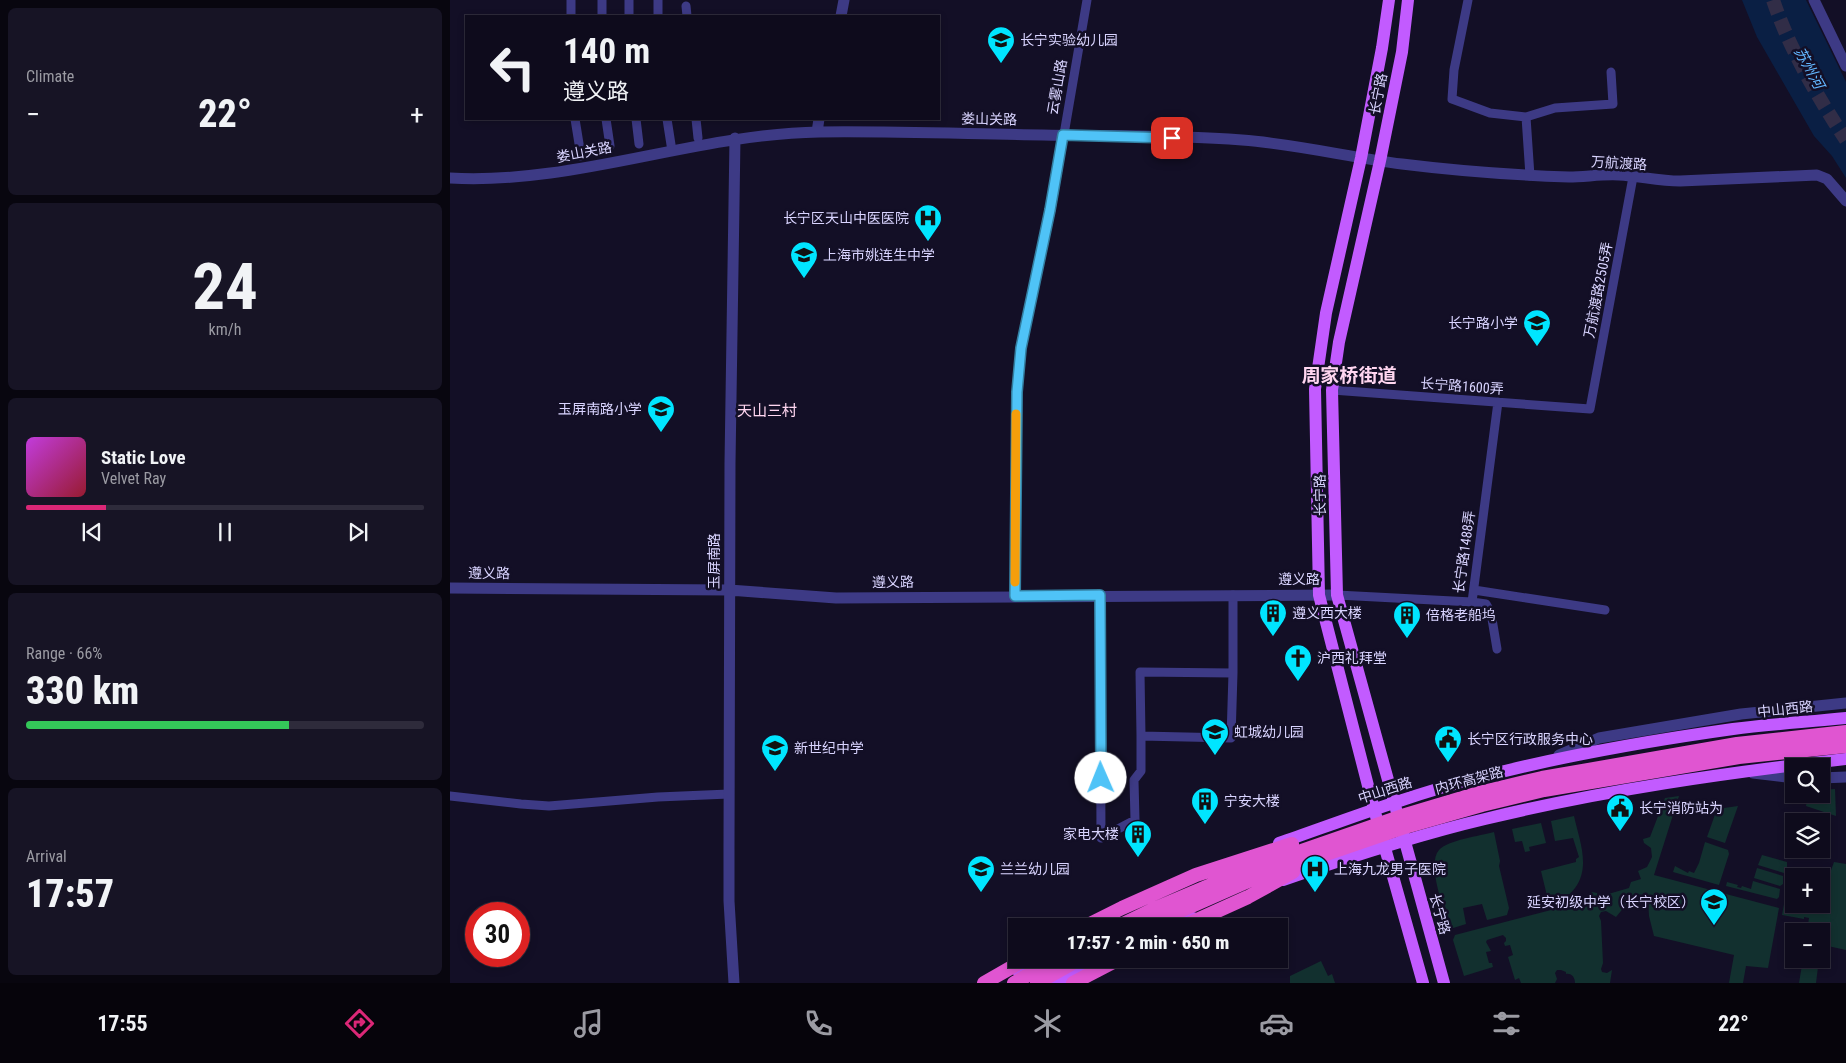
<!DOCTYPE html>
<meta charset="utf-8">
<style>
body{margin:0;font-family:"Roboto Condensed","Noto Sans SC",sans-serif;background:#171425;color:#f1f3f6;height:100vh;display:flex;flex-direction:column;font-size:19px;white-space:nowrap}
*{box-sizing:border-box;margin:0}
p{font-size:16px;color:#9b9ba3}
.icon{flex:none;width:28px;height:28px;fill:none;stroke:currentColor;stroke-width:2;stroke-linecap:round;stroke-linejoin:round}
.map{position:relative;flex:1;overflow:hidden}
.drawer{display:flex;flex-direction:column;gap:8px;padding:8px;background:#08060f;width:450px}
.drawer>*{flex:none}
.guide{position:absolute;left:15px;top:15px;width:475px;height:105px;border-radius:0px;box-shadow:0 2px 8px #0003,0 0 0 1px #2e2b3b;background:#0e0b1c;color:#f1f3f6;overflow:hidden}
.buttons{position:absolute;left:1335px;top:758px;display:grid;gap:10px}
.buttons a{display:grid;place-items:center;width:45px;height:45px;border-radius:0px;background:#0e0b1c;box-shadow:0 2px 8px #0003,0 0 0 1px #2e2b3b;font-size:25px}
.speed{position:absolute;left:15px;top:902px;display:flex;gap:10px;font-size:25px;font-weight:700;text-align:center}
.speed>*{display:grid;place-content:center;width:65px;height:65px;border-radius:50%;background:#0e0b1c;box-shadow:0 2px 8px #0003,0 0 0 1px #2e2b3b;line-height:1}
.speed .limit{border:8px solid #d22;background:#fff;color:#111}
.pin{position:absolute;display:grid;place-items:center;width:42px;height:42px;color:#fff;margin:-21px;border-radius:10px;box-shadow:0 2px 8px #0006}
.me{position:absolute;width:55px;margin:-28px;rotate:359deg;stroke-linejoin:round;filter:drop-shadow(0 0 4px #0008)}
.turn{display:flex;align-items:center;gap:18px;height:105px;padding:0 15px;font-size:22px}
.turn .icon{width:65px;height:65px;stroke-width:2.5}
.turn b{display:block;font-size:35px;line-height:42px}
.big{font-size:38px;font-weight:800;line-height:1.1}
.drawer .card{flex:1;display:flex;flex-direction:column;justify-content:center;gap:8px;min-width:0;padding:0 18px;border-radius:8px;background:#171425}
.drawer .dial{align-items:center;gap:0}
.dial b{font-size:65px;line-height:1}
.song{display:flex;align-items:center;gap:15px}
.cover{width:60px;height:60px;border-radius:8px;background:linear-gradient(135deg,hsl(290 70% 55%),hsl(350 70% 35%))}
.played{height:5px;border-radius:2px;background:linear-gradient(90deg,#db2777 20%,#2e2b3b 20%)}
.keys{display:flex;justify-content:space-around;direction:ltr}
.heat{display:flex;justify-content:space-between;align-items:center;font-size:28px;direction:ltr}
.charge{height:8px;border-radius:4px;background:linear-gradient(90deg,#34c759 66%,#2e2b3b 0)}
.trip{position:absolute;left:558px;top:918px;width:280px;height:50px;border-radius:0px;background:#0e0b1c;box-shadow:0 2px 8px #0003,0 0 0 1px #2e2b3b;font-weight:800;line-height:50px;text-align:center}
.dock{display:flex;height:80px;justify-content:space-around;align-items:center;background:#06040b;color:#9b9ba3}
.dock .icon{width:35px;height:35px}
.dock .current{color:#db2777}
.dock b{font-size:22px;color:#f1f3f6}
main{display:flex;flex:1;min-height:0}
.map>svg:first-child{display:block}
</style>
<main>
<section class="drawer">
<div class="card"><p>Climate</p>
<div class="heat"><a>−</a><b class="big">22°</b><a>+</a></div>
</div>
<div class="card dial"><b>24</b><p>km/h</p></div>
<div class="card">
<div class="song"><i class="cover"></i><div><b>Static Love</b><p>Velvet Ray</p></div></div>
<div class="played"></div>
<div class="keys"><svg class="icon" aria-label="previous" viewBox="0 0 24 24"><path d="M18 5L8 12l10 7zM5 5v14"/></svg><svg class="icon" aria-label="pause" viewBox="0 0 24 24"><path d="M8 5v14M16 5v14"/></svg><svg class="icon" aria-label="next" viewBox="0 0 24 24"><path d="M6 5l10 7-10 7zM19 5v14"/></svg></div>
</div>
<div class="card"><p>Range · 66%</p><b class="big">330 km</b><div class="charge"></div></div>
<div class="card"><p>Arrival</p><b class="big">17:57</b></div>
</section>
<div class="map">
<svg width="1396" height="983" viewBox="0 0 1396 983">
<rect width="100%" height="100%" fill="#130f26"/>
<path fill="#12302f" d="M1385,789L1386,816L1356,806L1358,794H1371V790Z
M1229,796L1204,875L1329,908L1318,968L1296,966L1293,983H1279L1284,955L1204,936L1199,916L1198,898L1184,895L1166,917L1156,911L1151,912L1149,916L1151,921L1153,963L1151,969L1152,972L1157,973L1162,970L1160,983H1125C1125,978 1122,973 1116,974V972L1111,970H1107L1105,973L1107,979L1105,983H1071L1069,978L1065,980L1058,957L1063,955L1060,945L1055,946L1054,943L1056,941V938L1053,935L1037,940L1036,942L1041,951L1036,952L1039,963H1042L1043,967L1014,976L1003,940L1005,935L1136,901L1142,892L1147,893L1148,897L1179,888L1181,882L1191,879L1188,871L1197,867L1202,857L1201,848L1194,843L1193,839L1200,837L1215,798Z
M1288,806L1275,843L1257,837L1267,809Z
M1124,816C1129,839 1141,867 1125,888C1118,897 1110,902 1099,904L1091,871L1126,862V859L1129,857L1123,838L1105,841L1101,821Z
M1091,823L1096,843L1079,847L1080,851L1075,852L1072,841L1065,842L1062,829Z
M1044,832L1050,861L1049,866L1059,908L1057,915L1037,920L1032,904L1013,908L1016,924L1000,929C995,911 976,865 989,850C998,840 1030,836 1044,832Z
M1255,842L1278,850L1279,854L1269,885L1223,872L1225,866L1238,873L1239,871L1244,873L1249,863Z
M1312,855L1337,862V871L1334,873L1308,865Z
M1384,862L1396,864V950L1378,946V948L1371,947V931H1357L1359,918L1354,917V919L1332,915L1336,893L1342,890L1344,883V904H1371V886L1375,887Z
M1307,868L1333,876V884L1330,886L1304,878Z
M1303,881L1330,889L1329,897L1327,899L1276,886L1277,882L1288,885L1287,887L1291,888L1292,886L1301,889Z
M1353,959H1369L1366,983H1349Z
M871,961L878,976L882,974L885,983H840V976Z"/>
<path fill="#0a1f44" d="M1292,0H1356L1396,82V178L1382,156L1364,136L1307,37Z"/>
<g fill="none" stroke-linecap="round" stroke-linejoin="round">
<path stroke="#312d47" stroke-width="14" stroke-dasharray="14 7" stroke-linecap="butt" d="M1323,0C1340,50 1367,96 1396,140"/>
<path stroke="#3d3a85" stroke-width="9" d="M208,0V16
M1018,0L1004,70L1002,99L1040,113L1076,117L1105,108L1163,104L1161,72
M236,6L237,16
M121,16V0
M152,16V0
M179,16V0
M1076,117L1080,176
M125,119L131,156
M156,119L160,146
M186,119L189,144
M217,119L222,151
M246,119L248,138
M882,390L1140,409L1183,177
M1024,590L1155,610
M650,595L651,838L685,820L684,780L691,771V736L781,738L783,673
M887,595L1022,602L1048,402
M565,596L567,392L571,348L601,210L637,0
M1022,602L1036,604L1041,613L1047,649
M691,736L690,672L783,673V595
M0,796L71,804L99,806L208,797L279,794"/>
<path stroke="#3d3a85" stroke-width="11" d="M1364,0L1396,66
M391,16L394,0
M367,132L369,119
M0,178C125,185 244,134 369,132C444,131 518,134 593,135C659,136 726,135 792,140C846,144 898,157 952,164C1008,171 1063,175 1119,177C1135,177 1152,174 1169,175C1189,176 1209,181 1230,181L1367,175L1377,179L1396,201
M0,588L279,590L386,598L887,595
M1109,755L1149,738L1291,714L1396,703
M1303,773L1344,778
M1371,778L1396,777
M284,983L279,901V849L280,463L285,138"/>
<path stroke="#c25bff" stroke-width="12" d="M939,0L932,48L911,158L876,313L865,389L869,595L924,809L973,983
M958,0L952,52L930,161L889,342L882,390L887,595L994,983
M829,843C895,820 960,795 1027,778C1111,756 1197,741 1283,729C1320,724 1358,722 1396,718
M833,880C900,857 967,835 1035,819C1154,790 1275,773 1396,759
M722,926L743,918
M568,971L589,959
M607,983L651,959"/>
<path stroke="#e055d1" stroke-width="14" d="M534,983L576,959
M564,983L607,959
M587,983L630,959
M623,983L669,959"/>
<path stroke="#e055d1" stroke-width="14" d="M636,926L672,908L746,875L842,844
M669,926L702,910L794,871L952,816L1029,793L1092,778L1287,744L1396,732
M696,926L798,881L955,827L1032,805L1094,790L1289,757L1396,746
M734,926L798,897L843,872"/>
</g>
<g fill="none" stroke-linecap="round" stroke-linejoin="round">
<g stroke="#337fa1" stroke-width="12">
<path id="route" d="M651,778L650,595L565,596L567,392L571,348L600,210L613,135L722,138"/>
</g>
<use href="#route" stroke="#4fc3f7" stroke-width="9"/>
<path stroke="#f59e0b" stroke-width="9" d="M565,582L566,414"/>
</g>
<defs>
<g id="school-pin" transform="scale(1.4375)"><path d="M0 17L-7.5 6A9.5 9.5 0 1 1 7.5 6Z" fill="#00e5ff" stroke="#130f26"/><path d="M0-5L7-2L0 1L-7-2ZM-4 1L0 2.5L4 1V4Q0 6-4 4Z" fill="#111"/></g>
<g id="hospital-pin" transform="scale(1.4375)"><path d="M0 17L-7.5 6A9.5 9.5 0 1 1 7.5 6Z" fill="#00e5ff" stroke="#130f26"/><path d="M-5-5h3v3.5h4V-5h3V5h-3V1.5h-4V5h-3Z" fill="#111"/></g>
<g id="building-pin" transform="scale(1.4375)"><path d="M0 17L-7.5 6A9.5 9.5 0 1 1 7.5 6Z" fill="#00e5ff" stroke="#130f26"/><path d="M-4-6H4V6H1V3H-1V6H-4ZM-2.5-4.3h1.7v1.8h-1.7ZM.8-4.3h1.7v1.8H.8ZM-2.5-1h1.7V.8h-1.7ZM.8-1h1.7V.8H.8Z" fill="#111"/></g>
<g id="church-pin" transform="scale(1.4375)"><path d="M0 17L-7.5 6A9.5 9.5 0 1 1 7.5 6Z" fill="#00e5ff" stroke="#130f26"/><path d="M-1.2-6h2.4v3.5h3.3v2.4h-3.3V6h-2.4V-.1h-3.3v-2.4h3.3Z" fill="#111"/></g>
<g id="civic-pin" transform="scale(1.4375)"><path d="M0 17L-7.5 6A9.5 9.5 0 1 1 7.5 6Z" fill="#00e5ff" stroke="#130f26"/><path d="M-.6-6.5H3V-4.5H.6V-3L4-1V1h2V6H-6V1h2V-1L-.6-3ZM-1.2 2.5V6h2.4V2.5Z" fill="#111"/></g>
</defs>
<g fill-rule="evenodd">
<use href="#school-pin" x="551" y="40"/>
<use href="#hospital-pin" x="478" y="218"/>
<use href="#school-pin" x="354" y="255"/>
<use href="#school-pin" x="1087" y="323"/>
<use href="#school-pin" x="211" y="409"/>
<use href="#building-pin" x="823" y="613"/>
<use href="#building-pin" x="957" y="615"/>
<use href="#church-pin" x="848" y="658"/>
<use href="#school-pin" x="765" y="732"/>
<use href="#civic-pin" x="998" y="739"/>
<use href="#school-pin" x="325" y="748"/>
<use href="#building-pin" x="755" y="801"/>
<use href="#civic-pin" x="1170" y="808"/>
<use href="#building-pin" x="688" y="834"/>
<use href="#school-pin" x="531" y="869"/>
<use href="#hospital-pin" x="865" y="869"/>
<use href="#school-pin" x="1264" y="902"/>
</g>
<g text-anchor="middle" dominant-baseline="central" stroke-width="5" stroke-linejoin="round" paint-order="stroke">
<g font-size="14" fill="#d9d4ff" stroke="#130f26" text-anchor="start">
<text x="570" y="40">长宁实验幼儿园</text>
<text x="459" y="218" text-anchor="end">长宁区天山中医医院</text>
<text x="373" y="255">上海市姚连生中学</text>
<text x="1068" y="323" text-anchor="end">长宁路小学</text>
<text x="192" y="409" text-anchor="end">玉屏南路小学</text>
<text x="842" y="613">遵义西大楼</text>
<text x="976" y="615">倍格老船坞</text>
<text x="867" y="658">沪西礼拜堂</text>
<text x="784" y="732">虹城幼儿园</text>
<text x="1017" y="739">长宁区行政服务中心</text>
<text x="344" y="748">新世纪中学</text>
<text x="774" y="801">宁安大楼</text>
<text x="1189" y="808">长宁消防站为</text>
<text x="669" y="834" text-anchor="end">家电大楼</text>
<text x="550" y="869">兰兰幼儿园</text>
<text x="884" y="869">上海九龙男子医院</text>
<text x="1245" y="902" text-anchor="end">延安初级中学（长宁校区）</text>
</g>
<g font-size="14" fill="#d9d4ff" stroke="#130f26">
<text transform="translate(607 87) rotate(-80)">云雾山路</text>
<text transform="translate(928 94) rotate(-79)">长宁路</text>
<text transform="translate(539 119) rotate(1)">娄山关路</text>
<text transform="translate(134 152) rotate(-11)">娄山关路</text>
<text transform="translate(1169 163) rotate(3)">万航渡路</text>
<text transform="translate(1148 290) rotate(-79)">万航渡路2505弄</text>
<text transform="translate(1012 386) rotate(4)">长宁路1600弄</text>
<text transform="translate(870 495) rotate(-91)">长宁路</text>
<text transform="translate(1014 552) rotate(-82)">长宁路1488弄</text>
<text transform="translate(264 561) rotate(-90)">玉屏南路</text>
<text transform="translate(39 573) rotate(1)">遵义路</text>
<text x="849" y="579">遵义路</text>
<text transform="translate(443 582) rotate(-1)">遵义路</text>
<text transform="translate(1335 709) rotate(-6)">中山西路</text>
<text transform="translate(1019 780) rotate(-15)">内环高架路</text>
<text transform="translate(935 790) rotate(-18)">中山西路</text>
<text transform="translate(990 914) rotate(74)">长宁路</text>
</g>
<g font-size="15" font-style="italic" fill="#62b6ff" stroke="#130f26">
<text transform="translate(1359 68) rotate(61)">苏州河</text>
</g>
<g font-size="15" fill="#ffd6f0" stroke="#130f26">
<text x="317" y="411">天山三村</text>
</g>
<g font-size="19" font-weight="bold" fill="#ffd6f0" stroke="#130f26">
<text x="899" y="375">周家桥街道</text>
</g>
</g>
</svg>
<div class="buttons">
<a><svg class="icon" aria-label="search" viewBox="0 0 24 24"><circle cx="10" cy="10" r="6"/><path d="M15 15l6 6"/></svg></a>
<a><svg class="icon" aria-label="layers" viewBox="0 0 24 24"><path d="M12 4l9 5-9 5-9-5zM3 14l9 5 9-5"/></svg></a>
<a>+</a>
<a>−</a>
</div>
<div class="speed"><div class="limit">30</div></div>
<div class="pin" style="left:722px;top:138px;background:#d93025"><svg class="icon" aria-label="arrive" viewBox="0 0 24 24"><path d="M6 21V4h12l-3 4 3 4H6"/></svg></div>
<svg class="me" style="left:651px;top:778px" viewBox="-20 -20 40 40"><circle r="19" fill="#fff"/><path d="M0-13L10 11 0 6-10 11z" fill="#4fc3f7"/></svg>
<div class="trip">17:57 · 2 min · 650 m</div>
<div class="guide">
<div class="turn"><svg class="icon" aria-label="left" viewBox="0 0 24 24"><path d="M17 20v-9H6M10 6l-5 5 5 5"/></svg><div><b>140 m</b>遵义路</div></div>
</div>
</div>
</main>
<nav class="dock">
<b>17:55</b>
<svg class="icon current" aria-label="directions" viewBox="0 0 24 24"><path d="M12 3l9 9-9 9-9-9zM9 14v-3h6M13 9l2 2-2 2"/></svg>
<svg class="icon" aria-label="music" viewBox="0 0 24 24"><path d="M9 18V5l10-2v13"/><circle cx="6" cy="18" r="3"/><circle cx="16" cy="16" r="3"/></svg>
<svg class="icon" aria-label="phone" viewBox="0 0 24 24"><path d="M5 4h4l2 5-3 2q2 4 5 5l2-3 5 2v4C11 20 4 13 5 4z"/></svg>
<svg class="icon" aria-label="climate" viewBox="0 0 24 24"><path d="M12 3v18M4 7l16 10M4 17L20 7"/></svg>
<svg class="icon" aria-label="car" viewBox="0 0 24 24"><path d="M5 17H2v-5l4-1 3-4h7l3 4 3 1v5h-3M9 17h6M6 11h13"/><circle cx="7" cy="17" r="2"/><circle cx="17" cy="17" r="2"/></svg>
<svg class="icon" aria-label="filters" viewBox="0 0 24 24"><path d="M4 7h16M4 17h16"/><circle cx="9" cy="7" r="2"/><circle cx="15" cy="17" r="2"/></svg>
<b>22°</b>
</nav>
